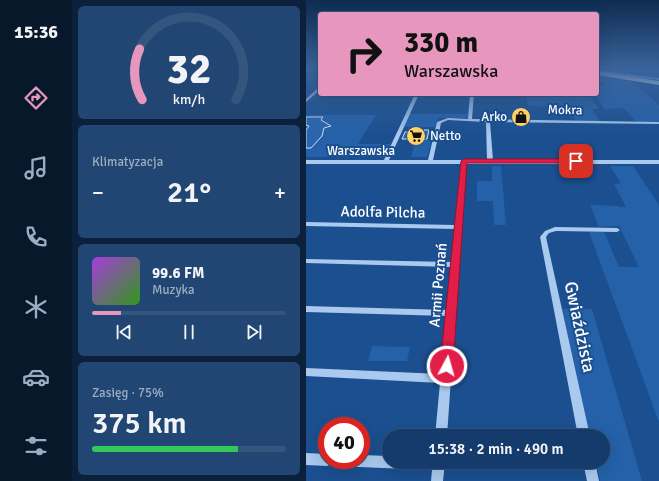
<!DOCTYPE html>
<html lang="pl">
<meta charset="utf-8">
<style>
body{margin:0;font-family:Signika,sans-serif;background:#214673;color:#f1f3f6;height:100vh;display:flex;flex-direction:column;font-size:15px;white-space:nowrap}
*{box-sizing:border-box;margin:0}
p{font-size:13px;color:#9dadc1}
.icon{flex:none;width:22px;height:22px;fill:none;stroke:currentColor;stroke-width:2;stroke-linecap:round;stroke-linejoin:round}
.map{position:relative;flex:1;overflow:hidden}
.drawer{display:flex;flex-direction:column;gap:6px;padding:6px;background:#0b203b;width:234px}
.drawer>*{flex:none}
.banner{position:absolute;left:12px;top:12px;width:281px;height:84px;border-radius:4px;box-shadow:0 4px 16px #0002,0 0 0 1px #33557e;background:#e797bd;color:#111;overflow:hidden}
.speed{position:absolute;left:12px;top:417px;display:flex;gap:8px;font-size:20px;font-weight:700;text-align:center}
.speed>*{display:grid;place-content:center;width:52px;height:52px;border-radius:50%;background:#143b6b;box-shadow:0 4px 16px #0002,0 0 0 1px #33557e;line-height:1}
.speed .limit{border:6px solid #d22;background:#fff;color:#111}
.pin{position:absolute;display:grid;place-items:center;width:34px;height:34px;color:#fff;margin:-17px;border-radius:8px;box-shadow:0 2px 6px #0006}
.me{position:absolute;width:44px;margin:-22px;rotate:6deg;stroke-linejoin:round;filter:drop-shadow(0 0 3px #0008)}
.turn{display:flex;align-items:center;gap:14px;height:84px;padding:0 20px;font-size:18px}
.turn .icon{width:52px;height:52px;stroke-width:2.5}
.turn b{display:block;font-size:28px;line-height:34px}
.big{font-size:30px;font-weight:600;line-height:1.1}
.drawer .tile{flex:1;display:flex;flex-direction:column;justify-content:center;gap:6px;min-width:0;padding:0 14px;border-radius:6px;background:#214673}
.drawer .dial{align-items:center;gap:0}
.dial svg{height:104px;overflow:visible;fill:none;stroke:#33557e;stroke-width:7;stroke-linecap:round;text-anchor:middle}
.dial text{fill:#f1f3f6;stroke:none}
.song{display:flex;align-items:center;gap:12px}
.cover{width:48px;height:48px;border-radius:6px;background:linear-gradient(135deg,hsl(280 70% 55%),hsl(110 70% 35%))}
.played{height:4px;border-radius:2px;background:linear-gradient(90deg,#e797bd 15%,#33557e 15%)}
.keys{display:flex;justify-content:space-around;direction:ltr}
.heat{display:flex;justify-content:space-between;align-items:center;font-size:22px;direction:ltr}
.charge{height:6px;border-radius:3px;background:linear-gradient(90deg,#34c759 75%,#33557e 0)}
.trip{position:absolute;left:76px;top:429px;width:228px;height:40px;border-radius:20px;background:#143b6b;box-shadow:0 4px 16px #0002,0 0 0 1px #33557e;font-weight:600;line-height:40px;text-align:center}
main{display:flex;flex:1;min-height:0}
.tab-bar{display:flex;flex-direction:column;width:72px;justify-content:space-around;align-items:center;background:#08182b;color:#9dadc1}
.tab-bar .icon{width:28px;height:28px}
.tab-bar .current{color:#e797bd}
.tab-bar b{font-size:18px;color:#f1f3f6}
.map>svg:first-child{display:block}
</style>
<main>
<nav class="tab-bar">
<b>15:36</b>
<svg class="icon current" aria-label="directions" viewBox="0 0 24 24"><path d="M12 3l9 9-9 9-9-9zM9 14v-3h6M13 9l2 2-2 2"/></svg>
<svg class="icon" aria-label="music" viewBox="0 0 24 24"><path d="M9 18V5l10-2v13"/><circle cx="6" cy="18" r="3"/><circle cx="16" cy="16" r="3"/></svg>
<svg class="icon" aria-label="phone" viewBox="0 0 24 24"><path d="M5 4h4l2 5-3 2q2 4 5 5l2-3 5 2v4C11 20 4 13 5 4z"/></svg>
<svg class="icon" aria-label="climate" viewBox="0 0 24 24"><path d="M12 3v18M4 7l16 10M4 17L20 7"/></svg>
<svg class="icon" aria-label="car" viewBox="0 0 24 24"><path d="M5 17H2v-5l4-1 3-4h7l3 4 3 1v5h-3M9 17h6M6 11h13"/><circle cx="7" cy="17" r="2"/><circle cx="17" cy="17" r="2"/></svg>
<svg class="icon" aria-label="filters" viewBox="0 0 24 24"><path d="M4 7h16M4 17h16"/><circle cx="9" cy="7" r="2"/><circle cx="15" cy="17" r="2"/></svg>
</nav>
<section class="drawer">
<div class="tile dial"><svg viewBox="0 0 100 80">
<path d="M14 69A42 42 0 1 1 86 69"/>
<path d="M14 69A42 42 0 0 1 12 30" stroke="#e797bd"/>
<text x="50" y="56" font-size="32" font-weight="700">32</text>
<text x="50" y="72" font-size="11">km/h</text>
</svg></div>
<div class="tile"><p>Klimatyzacja</p>
<div class="heat"><a>−</a><b class="big">21°</b><a>+</a></div>
</div>
<div class="tile">
<div class="song"><i class="cover"></i><div><b>99.6 FM</b><p>Muzyka</p></div></div>
<div class="played"></div>
<div class="keys"><svg class="icon" aria-label="previous" viewBox="0 0 24 24"><path d="M18 5L8 12l10 7zM5 5v14"/></svg><svg class="icon" aria-label="pause" viewBox="0 0 24 24"><path d="M8 5v14M16 5v14"/></svg><svg class="icon" aria-label="next" viewBox="0 0 24 24"><path d="M6 5l10 7-10 7zM19 5v14"/></svg></div>
</div>
<div class="tile"><p>Zasięg · 75%</p><b class="big">375 km</b><div class="charge"></div></div>
</section>
<div class="map">
<svg width="353" height="481" viewBox="0 0 353 481">
<rect width="100%" height="100%" fill="#1b4f8f"/>
<path fill="#2461a8" d="M291,68H353V72H348L353,76V78L291,70Z
M291,75L326,81L353,105V122H330L318,108L299,109L288,94H291V84L293,86H299L291,77Z
M219,94L283,95L293,109H286L294,121H270L263,107L222,106Z
M103,114H162V117L160,118H132L129,127H98Z
M0,115H70L52,144H86L79,157H0Z
M110,140H126L121,157H105Z
M186,166H195L200,225H188L187,201H171V181H186Z
M304,166H327L353,205V422L283,232H298L313,267H333L313,226L293,227L284,205L313,206V207H320L308,184L315,183Z
M256,309H286L336,481H294L290,462H297V436H284Z
M66,346L104,347L101,361H62Z"/>
<path fill="#2a66ad" stroke="#cfe3fa" d="M0,117H17L15,120L25,126L18,128L16,136L5,148H0V130L3,126L0,125Z
M118,130H123L121,139H96L99,132H117Z"/>
<g fill="none" stroke-linecap="round" stroke-linejoin="round">
<path fill="#a9c9ee" fill-rule="evenodd" d="M3,68H6L0,72V70Z
M291,70L353,78V80L291,72Z
M13,87H14V90L0,102V99Z
M109,94H113L83,160H122L131,122L142,118L162,119L164,94H168L166,119L353,122V124L184,122L187,160H353V164H160L141,436H129L134,383L0,376V368L135,374L141,316L0,312V306L141,310L145,267L0,263V259L146,262L149,229L0,226V222L149,225L155,164H0V160H78ZM142,120L180,122L181,160H160L158,159L156,160H127L135,123Z
M249,227L311,228L314,230L311,232L250,231L243,233L240,237L284,436H272L234,237L239,231Z
M0,453L21,454V460H55V455L83,456V462H139L137,481H125L126,470L29,466L25,464L21,466L0,465Z
M277,462H289L293,481H281Z"/>
<path fill="#fff" fill-rule="evenodd" d="M291,71L353,81V85L291,75Z"/>
</g>
<linearGradient id="sky" x2="0" y2="1"><stop stop-color="#0f2b4f"/><stop offset="0.5" stop-color="#39639b"/><stop offset="1" stop-color="#39639b" stop-opacity="0"/></linearGradient>
<rect width="353" height="135" fill="url(#sky)"/>
<path fill="#e11d48" stroke="#92132f" d="M158,159H270L274,161L270,163H161L147,366L145,370L141,371L136,370L134,366L155,161Z"/>
<defs>
<g id="shop-disc" transform="scale(1)"><circle r="9.5" fill="#ffd166" stroke="#1b4f8f"/><path d="M-5-2.5h2.3a2.7 3.5 0 0 1 5.4 0H5L5.5 6h-11ZM-1.5-2.5h3a1.5 2.3 0 0 0-3 0Z" fill="#111"/></g>
<g id="supermarket-disc" transform="scale(1)"><circle r="9.5" fill="#ffd166" stroke="#1b4f8f"/><path d="M-6-5.5h2.5l.6 2H6L4.5 2H-2.5L-4.4-4H-6ZM-1.5 3.2a1.3 1.3 0 1 0 .1 0ZM3 3.2a1.3 1.3 0 1 0 .1 0Z" fill="#111"/></g>
</defs>
<g fill-rule="evenodd">
<use href="#shop-disc" x="215" y="117"/>
<use href="#supermarket-disc" x="110" y="136"/>
</g>
<g text-anchor="middle" dominant-baseline="central" stroke-width="4" stroke-linejoin="round" paint-order="stroke">
<g font-size="13" fill="#fff" stroke="#1b4f8f">
<text transform="translate(259 110) rotate(1)">Mokra</text>
<text x="55" y="151">Warszawska</text>
</g>
<g font-size="13" fill="#fff" stroke="#1b4f8f" text-anchor="end">
<text x="201" y="117">Arko</text>
<text x="124" y="136" text-anchor="start">Netto</text>
</g>
<g font-size="15" fill="#fff" stroke="#1b4f8f">
<text transform="translate(77 212) rotate(1)">Adolfa Pilcha</text>
<text transform="translate(132 285) rotate(-85)">Armii Poznań</text>
</g>
<g font-size="18" fill="#fff" stroke="#1b4f8f">
<text transform="translate(274 327) rotate(78)">Gwiaździsta</text>
</g>
</g>
</svg>
<div class="speed"><div class="limit">40</div></div>
<div class="pin" style="left:270px;top:161px;background:#d93025"><svg class="icon" aria-label="arrive" viewBox="0 0 24 24"><path d="M6 21V4h12l-3 4 3 4H6"/></svg></div>
<svg class="me" style="left:141px;top:366px" viewBox="-20 -20 40 40"><circle r="17" fill="#e11d48" stroke="#fff" stroke-width="3"/><path d="M0-11L8 9 0 5-8 9z" fill="#fff"/></svg>
<div class="trip">15:38 · 2 min · 490 m</div>
<div class="banner">
<div class="turn"><svg class="icon" aria-label="right" viewBox="0 0 24 24"><path d="M7 20v-9h11M14 6l5 5-5 5"/></svg><div><b>330 m</b>Warszawska</div></div>
</div>
</div>
</main>
